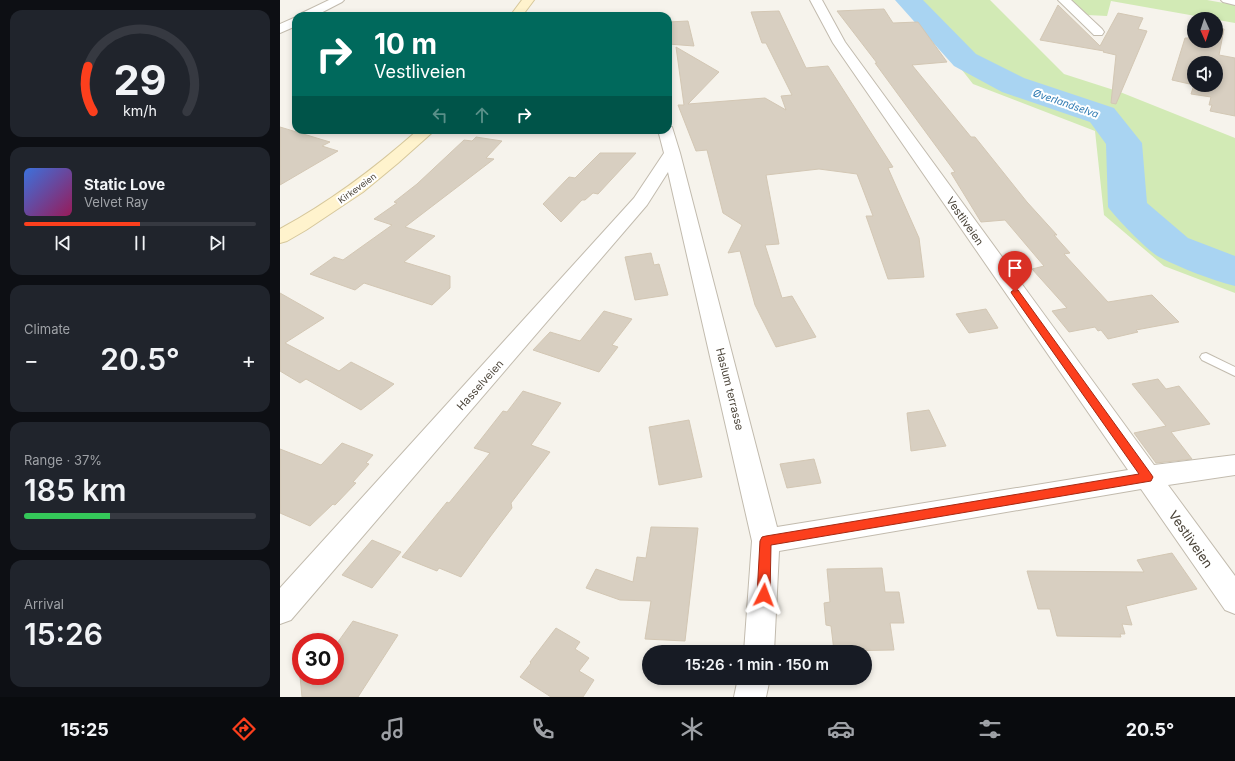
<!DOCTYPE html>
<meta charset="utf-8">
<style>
body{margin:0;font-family:Inter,sans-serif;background:#20242c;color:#f1f3f6;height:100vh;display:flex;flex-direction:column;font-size:15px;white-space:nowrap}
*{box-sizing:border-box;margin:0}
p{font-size:13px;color:#9ea1a6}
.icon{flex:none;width:22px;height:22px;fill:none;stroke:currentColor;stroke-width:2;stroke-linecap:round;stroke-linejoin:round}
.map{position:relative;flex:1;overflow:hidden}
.drawer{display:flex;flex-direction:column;gap:10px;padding:10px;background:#0d0f14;width:280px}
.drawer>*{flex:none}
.hud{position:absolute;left:12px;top:12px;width:380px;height:122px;border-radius:12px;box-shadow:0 2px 6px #0003;background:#00695c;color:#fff;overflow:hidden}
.needle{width:26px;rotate:177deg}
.fabs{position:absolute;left:907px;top:12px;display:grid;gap:8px}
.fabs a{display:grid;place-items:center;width:36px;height:36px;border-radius:50%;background:#171b24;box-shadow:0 2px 6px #0003;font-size:20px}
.speed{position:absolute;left:12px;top:633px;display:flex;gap:8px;font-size:20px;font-weight:700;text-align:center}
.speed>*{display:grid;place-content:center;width:52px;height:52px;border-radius:50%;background:#171b24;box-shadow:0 2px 6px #0003;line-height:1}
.speed .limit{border:6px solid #d22;background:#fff;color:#111}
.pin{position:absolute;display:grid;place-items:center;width:34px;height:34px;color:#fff;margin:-41px -17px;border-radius:50% 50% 50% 0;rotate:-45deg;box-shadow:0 0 4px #0007}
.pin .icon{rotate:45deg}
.me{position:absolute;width:44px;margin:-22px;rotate:3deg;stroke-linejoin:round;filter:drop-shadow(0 0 3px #0008)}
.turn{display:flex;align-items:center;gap:14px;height:84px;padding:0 16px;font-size:18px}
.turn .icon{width:52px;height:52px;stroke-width:2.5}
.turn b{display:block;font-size:28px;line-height:34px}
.lanes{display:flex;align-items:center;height:38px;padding:0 16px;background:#0003;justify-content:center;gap:20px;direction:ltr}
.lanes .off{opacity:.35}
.big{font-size:30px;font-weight:600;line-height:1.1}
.drawer .widget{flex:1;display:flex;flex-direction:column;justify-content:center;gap:6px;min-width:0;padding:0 14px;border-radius:12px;background:#20242c}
.drawer .dial{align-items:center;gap:0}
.dial svg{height:104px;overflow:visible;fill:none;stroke:#363941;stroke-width:7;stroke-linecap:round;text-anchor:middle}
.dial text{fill:#f1f3f6;stroke:none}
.song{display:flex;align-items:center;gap:12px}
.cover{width:48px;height:48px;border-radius:6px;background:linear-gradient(135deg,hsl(220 70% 55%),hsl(330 70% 35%))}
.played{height:4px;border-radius:2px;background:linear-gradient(90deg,#fc3f1d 50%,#363941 50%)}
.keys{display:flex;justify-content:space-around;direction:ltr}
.heat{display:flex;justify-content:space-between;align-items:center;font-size:22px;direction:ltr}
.charge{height:6px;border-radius:3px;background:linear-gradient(90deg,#34c759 37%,#363941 0)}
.trip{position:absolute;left:362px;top:645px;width:230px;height:40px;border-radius:20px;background:#171b24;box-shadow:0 2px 6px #0003;font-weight:600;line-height:40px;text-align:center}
.menu{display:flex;height:64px;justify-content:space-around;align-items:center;background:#090b0e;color:#9ea1a6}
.menu .icon{width:28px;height:28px}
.menu .current{color:#fc3f1d}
.menu b{font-size:18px;color:#f1f3f6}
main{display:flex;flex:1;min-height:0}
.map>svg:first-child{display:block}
</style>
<main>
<section class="drawer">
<div class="widget dial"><svg viewBox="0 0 100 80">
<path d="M14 69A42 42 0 1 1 86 69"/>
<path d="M14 69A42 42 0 0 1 10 34" stroke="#fc3f1d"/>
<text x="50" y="56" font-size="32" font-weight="700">29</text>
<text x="50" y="72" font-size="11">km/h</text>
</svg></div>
<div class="widget">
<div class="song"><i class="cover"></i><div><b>Static Love</b><p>Velvet Ray</p></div></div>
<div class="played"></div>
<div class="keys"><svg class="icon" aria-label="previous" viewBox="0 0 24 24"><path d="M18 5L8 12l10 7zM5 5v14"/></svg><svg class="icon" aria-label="pause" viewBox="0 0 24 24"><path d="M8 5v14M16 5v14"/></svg><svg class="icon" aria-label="next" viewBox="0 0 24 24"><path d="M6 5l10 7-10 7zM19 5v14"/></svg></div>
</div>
<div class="widget"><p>Climate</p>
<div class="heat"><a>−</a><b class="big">20.5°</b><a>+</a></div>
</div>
<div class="widget"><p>Range · 37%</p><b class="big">185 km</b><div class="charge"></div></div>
<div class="widget"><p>Arrival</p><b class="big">15:26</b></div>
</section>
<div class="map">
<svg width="955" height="697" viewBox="0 0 955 697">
<rect width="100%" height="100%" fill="#f6f3ec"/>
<path fill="#d2eab5" d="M627,0H710L784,74L840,92L955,138V293L884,266L824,215L815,131L693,84Z
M791,0H927L955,5V23L831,1L827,16L807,15Z"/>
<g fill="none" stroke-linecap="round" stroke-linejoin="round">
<path fill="#a9d4f2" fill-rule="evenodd" d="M615,0H643L696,54L744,78L834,108L862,143L867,203L908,238L955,256V286C931,280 901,268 879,257C868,251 836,218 828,207L826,144L810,122L722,92L674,66Z"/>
</g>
<path fill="#d8cfc1" stroke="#d3c7b4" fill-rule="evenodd" d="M778,5L820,46L838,13L863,18L858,29L867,31L836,104L831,103L836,55L823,52L824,51L760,40Z
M604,9L613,23L638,22L667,62L632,65L691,137H695L747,202L777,235H774L790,253L784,254L828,302L872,295L899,322L856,330L858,332L828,339L821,330L818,331L815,327L789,332L772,311L787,308L752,269L764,266L725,220L701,222L671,173L675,172L595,63H597L557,11Z
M499,11L526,68L548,66L613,167L608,168L639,238L644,277L608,279L586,216H593L577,174L539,169L486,175L499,244L485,245L502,298L512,296L536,337L496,347L475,305L460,251L448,253L462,225L443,213L427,150L416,151L398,105H404L396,47L439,72L408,104L485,98L506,110L501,96L512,95L486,43H482L471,12Z
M408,21L414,46L388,44V22Z
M914,24V41H936V28L944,29L939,55L955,58V116L930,111L932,105H929L931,97L911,94L914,85L892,80L905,38H909ZM914,63H936V85H914Z
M0,127L50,142L42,146L58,151L0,185Z
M196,137L222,141L206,158L214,159L125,227L155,236L124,262L170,276V288L152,305L84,283L75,290L30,274L54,257L63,260L112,225L94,219L117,203L114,202L137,184L184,140L192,141Z
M320,153H356L318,194L313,193L305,200H302L281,222L263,204L289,177L295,178Z
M371,253L374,265L379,264L388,295L355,300L345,257Z
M0,293L44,318L5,343L59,371L71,362L114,384L81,410L26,379L20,383L0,371Z
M706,309L718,328L689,333L676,314Z
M324,311L352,319L332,345L338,347L319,372L253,350L270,332L300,341Z
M878,379L886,389L899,386L930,424L891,432L912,459L876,463L854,433L886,426L852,384Z
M243,391L281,403L251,445L270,452L231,503L232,508L210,537L181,577L159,568L157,571L122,557L167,502L169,503L210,453L194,448L223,411L227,412Z
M649,410L666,446L631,451L627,413Z
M409,420L422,477L379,485L369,427Z
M62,443L93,455L86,463L89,464L73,482L76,483L55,505L53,504L30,526L0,513V449L41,465Z
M534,459L541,483L507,488L500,464Z
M371,527L418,528L405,641L365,639L371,601L340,600L306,588L316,569L353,582L357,557L366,558Z
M92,540L121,552L92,588L62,575Z
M892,553L917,589L846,606L852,625L842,624L845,634H840L841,637L777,636L770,609H758L747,571L864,572L857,560Z
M602,568L605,592H619L624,623H610L614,650L554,651L551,626L546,625L544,603L550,602L547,569Z
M73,621L118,635L78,697H22L20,676H55V646Z
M276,628L300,642L295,649L309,658L299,671L314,680L303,697H271L240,677L251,663L250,662Z"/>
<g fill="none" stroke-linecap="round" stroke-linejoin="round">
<g stroke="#c2bbae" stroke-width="2">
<path id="lane" d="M926,353L955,367V376L922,360L920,357L922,354Z"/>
</g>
<g stroke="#c2bbae" stroke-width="2">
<path id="street" d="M49,0H64L62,2L35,16H20L22,13Z
M530,0H542L565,42L874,465L955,455V475L888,485L955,576V614L945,610L861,489L499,551L494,652H464L472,541L388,172L367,205L11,620L0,624V588L354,198L384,153L378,130H388V126L392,127L400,153L497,527L848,470L553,43Z
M778,0H791L822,29L824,32L822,35H814Z
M941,0H955V5L943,2Z
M16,17V26L0,33V24Z
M458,678H490L486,697H454Z"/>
</g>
<g stroke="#d6c79b" stroke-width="2">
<path id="secondary" d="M242,0H254L242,16H230Z
M138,130H155L118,163L83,192L26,230L7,241L0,243V229C50,202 95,168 138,130Z"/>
</g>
<use href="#lane" fill="#fff" fill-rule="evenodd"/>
<use href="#street" fill="#fff" fill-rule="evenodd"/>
<use href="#secondary" fill="#fff3cd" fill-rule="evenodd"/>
</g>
<path fill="#fc3f1d" stroke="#a42913" d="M735,289L738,290L871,474L873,477L871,481L491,545L490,595L488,599L484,601L479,599L477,595L480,541L482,537L486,536L859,474L732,294L731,292Z"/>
<g text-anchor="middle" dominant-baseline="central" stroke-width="4" stroke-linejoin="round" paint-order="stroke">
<g font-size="9" fill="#4b4439" stroke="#fff">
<text transform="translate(77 188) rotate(-36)">Kirkeveien</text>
</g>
<g font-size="10" font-style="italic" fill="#2e7ab2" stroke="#fff">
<text transform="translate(786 103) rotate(19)">Øverlandselva</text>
</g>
<g font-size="11" fill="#4b4439" stroke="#fff">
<text transform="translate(685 221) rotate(55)">Vestliveien</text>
<text transform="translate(200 385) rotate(-48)">Hasselveien</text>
<text transform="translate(450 389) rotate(76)">Haslum terrasse</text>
</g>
<g font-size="13" fill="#4b4439" stroke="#fff">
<text transform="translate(911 539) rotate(55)">Vestliveien</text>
</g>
</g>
</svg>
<div class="fabs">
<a><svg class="needle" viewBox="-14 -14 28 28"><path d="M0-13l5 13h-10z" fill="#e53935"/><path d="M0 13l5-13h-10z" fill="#9ea1a6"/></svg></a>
<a><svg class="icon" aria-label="sound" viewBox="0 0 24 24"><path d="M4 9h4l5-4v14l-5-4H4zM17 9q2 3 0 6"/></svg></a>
</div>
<div class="speed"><div class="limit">30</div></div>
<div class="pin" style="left:735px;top:292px;background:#d93025"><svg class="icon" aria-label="arrive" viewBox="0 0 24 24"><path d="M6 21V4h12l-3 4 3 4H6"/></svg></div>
<svg class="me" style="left:484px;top:595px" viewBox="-20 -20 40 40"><path d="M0-17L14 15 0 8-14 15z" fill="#fc3f1d" stroke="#fff" stroke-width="4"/></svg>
<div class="trip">15:26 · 1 min · 150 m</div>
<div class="hud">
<div class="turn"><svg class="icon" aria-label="right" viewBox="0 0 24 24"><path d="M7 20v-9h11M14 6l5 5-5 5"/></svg><div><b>10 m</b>Vestliveien</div></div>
<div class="lanes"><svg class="icon off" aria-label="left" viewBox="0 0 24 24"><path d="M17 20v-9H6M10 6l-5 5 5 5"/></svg><svg class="icon off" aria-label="ahead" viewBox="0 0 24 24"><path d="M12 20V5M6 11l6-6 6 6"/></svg><svg class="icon" aria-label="right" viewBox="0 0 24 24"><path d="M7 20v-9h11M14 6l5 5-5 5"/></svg></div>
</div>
</div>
</main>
<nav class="menu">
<b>15:25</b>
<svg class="icon current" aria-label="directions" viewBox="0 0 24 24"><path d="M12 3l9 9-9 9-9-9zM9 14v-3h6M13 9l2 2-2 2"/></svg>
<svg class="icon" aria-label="music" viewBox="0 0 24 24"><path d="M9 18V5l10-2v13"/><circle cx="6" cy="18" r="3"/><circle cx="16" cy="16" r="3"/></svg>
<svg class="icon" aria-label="phone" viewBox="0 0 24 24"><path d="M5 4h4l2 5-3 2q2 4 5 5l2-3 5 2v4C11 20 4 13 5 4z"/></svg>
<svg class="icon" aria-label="climate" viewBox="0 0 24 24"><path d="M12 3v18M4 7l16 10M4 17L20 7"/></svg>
<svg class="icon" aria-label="car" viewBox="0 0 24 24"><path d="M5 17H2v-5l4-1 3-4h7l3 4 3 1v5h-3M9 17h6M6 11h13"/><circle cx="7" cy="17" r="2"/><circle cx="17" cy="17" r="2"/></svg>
<svg class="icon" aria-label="filters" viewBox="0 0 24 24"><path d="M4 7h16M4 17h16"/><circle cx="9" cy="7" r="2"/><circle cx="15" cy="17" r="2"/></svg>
<b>20.5°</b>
</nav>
